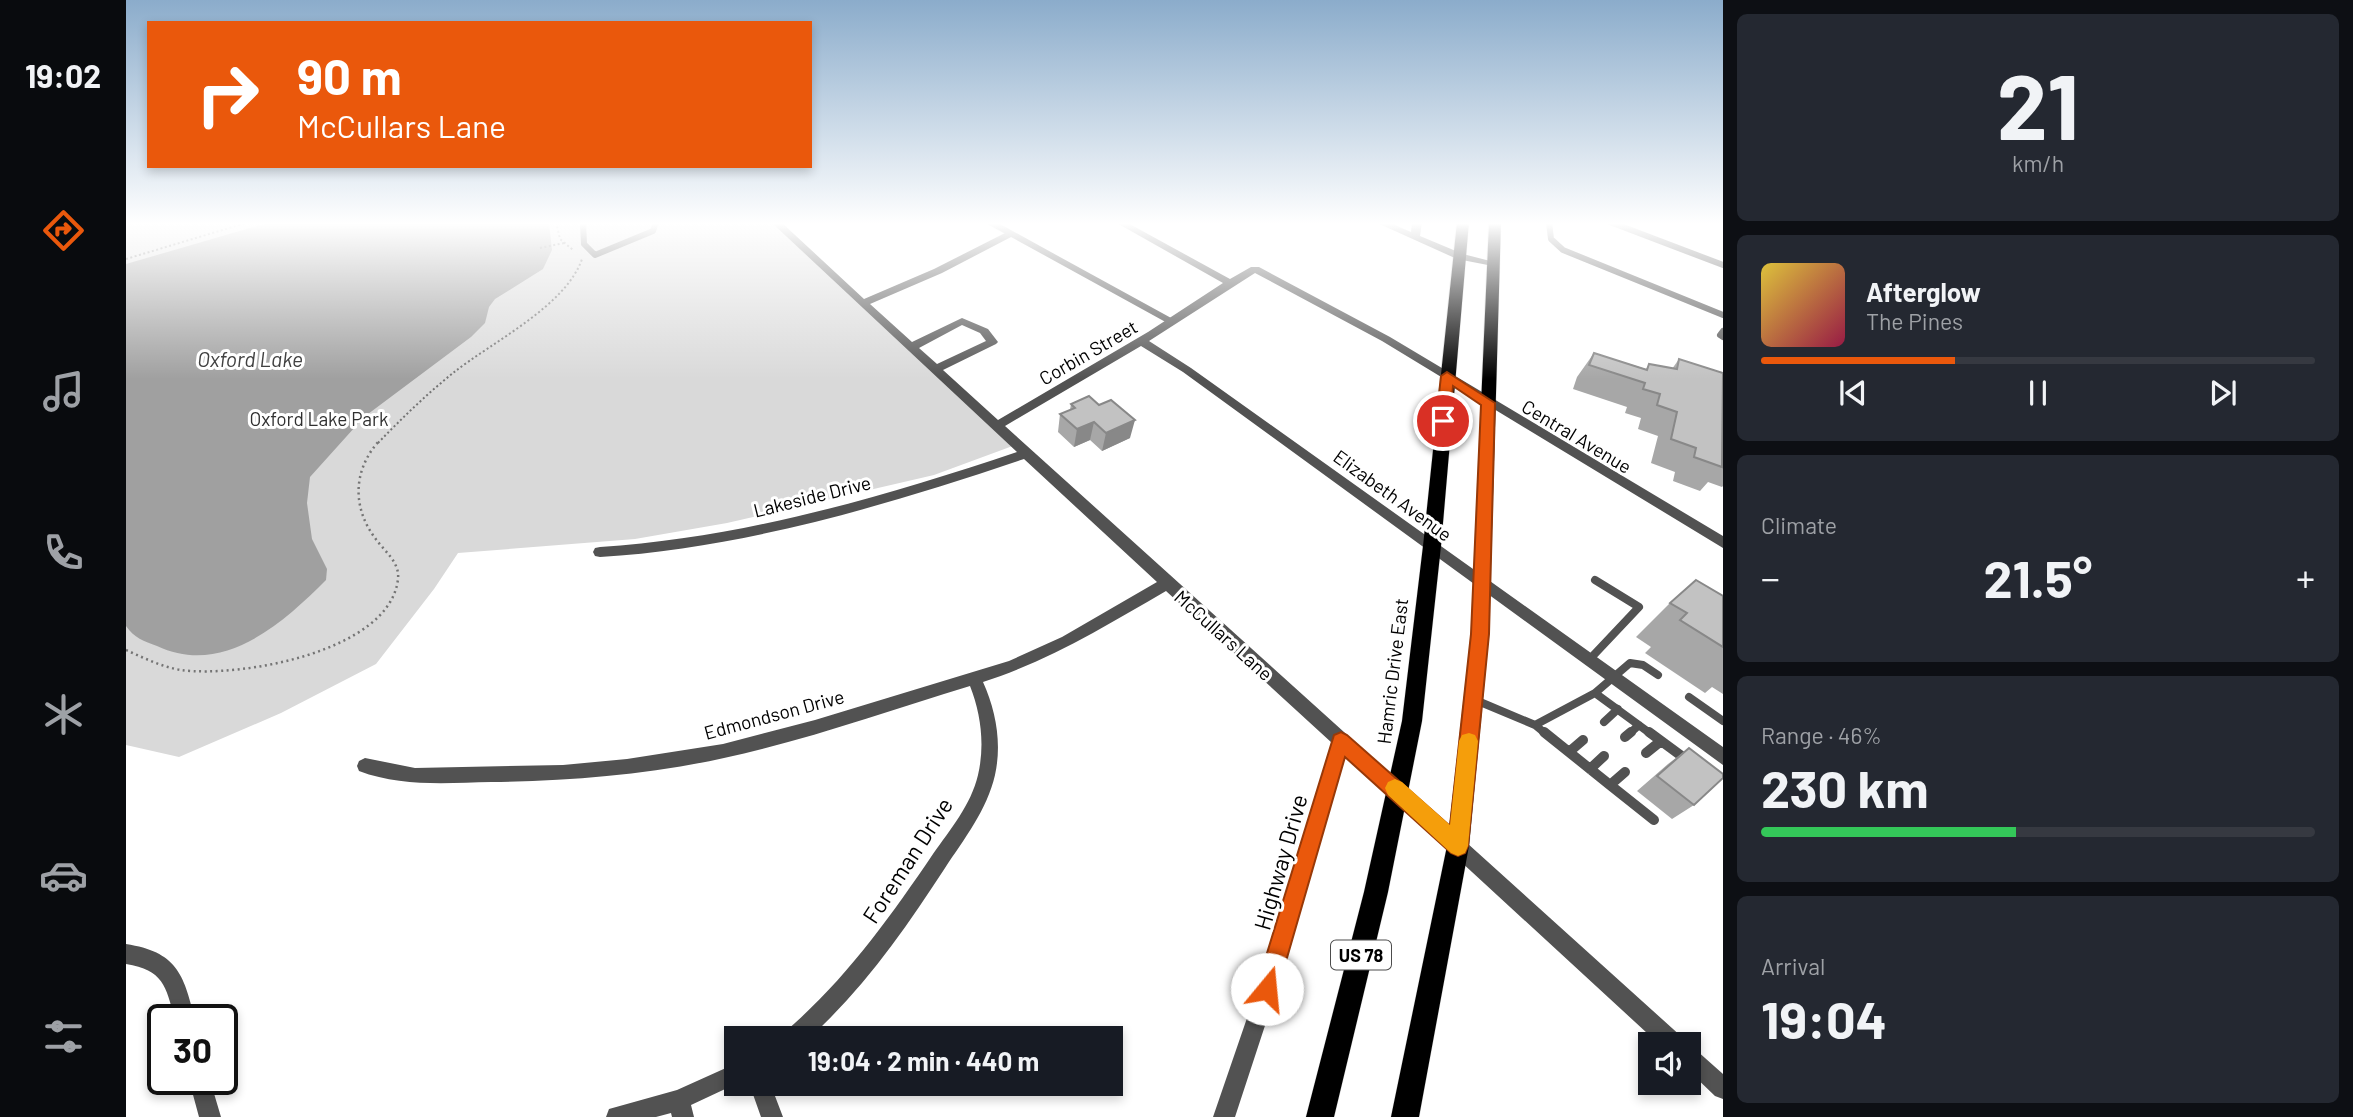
<!DOCTYPE html>
<meta charset="utf-8">
<style>
body{margin:0;font-family:Barlow,sans-serif;background:#242831;color:#f1f3f6;height:100vh;display:flex;flex-direction:column;font-size:26px;white-space:nowrap}
*{box-sizing:border-box;margin:0}
p{font-size:23px;color:#9ea1a6}
.icon{flex:none;width:38px;height:38px;fill:none;stroke:currentColor;stroke-width:2;stroke-linecap:round;stroke-linejoin:round}
.map{position:relative;flex:1;overflow:hidden}
.drawer{display:flex;flex-direction:column;gap:14px;padding:14px;background:#0d0f14;width:630px}
.drawer>*{flex:none}
.top-card{position:absolute;left:21px;top:21px;width:665px;height:147px;border-radius:0px;box-shadow:0 4px 10px #0003;background:#ea580c;color:#fff;overflow:hidden}
.tools{position:absolute;left:1512px;top:1032px;display:grid;gap:14px}
.tools a{display:grid;place-items:center;width:63px;height:63px;border-radius:0px;background:#171b24;box-shadow:0 4px 10px #0003;font-size:35px}
.speed{position:absolute;left:21px;top:1004px;display:flex;gap:14px;font-size:35px;font-weight:700;text-align:center}
.speed>*{display:grid;place-content:center;width:91px;height:91px;border-radius:50%;background:#171b24;box-shadow:0 4px 10px #0003;line-height:1}
.speed .limit{border:4px solid #111;border-radius:10px;background:#fff;color:#111}
.pin{position:absolute;display:grid;place-items:center;width:60px;height:60px;color:#fff;margin:-30px;border:4px solid #fff;border-radius:50%;box-shadow:0 2px 7px #0007}
.me{position:absolute;width:77px;margin:-38px;rotate:17deg;stroke-linejoin:round;filter:drop-shadow(0 0 5px #0008)}
.turn{display:flex;align-items:center;gap:24px;height:147px;padding:0 35px;font-size:32px}
.turn .icon{width:91px;height:91px;stroke-width:2.5}
.turn b{display:block;font-size:49px;line-height:60px}
.big{font-size:52px;font-weight:700;line-height:1.1}
.drawer .card{flex:1;display:flex;flex-direction:column;justify-content:center;gap:10px;min-width:0;padding:0 24px;border-radius:10px;background:#242831}
.drawer .dial{align-items:center;gap:0}
.dial b{font-size:91px;line-height:1}
.song{display:flex;align-items:center;gap:21px}
.cover{width:84px;height:84px;border-radius:10px;background:linear-gradient(135deg,hsl(50 70% 55%),hsl(340 70% 35%))}
.played{height:7px;border-radius:4px;background:linear-gradient(90deg,#ea580c 35%,#363941 35%)}
.keys{display:flex;justify-content:space-around;direction:ltr}
.heat{display:flex;justify-content:space-between;align-items:center;font-size:38px;direction:ltr}
.charge{height:10px;border-radius:5px;background:linear-gradient(90deg,#34c759 46%,#363941 0)}
.trip{position:absolute;left:598px;top:1026px;width:399px;height:70px;border-radius:0px;background:#171b24;box-shadow:0 4px 10px #0003;font-weight:700;line-height:70px;text-align:center}
main{display:flex;flex:1;min-height:0}
.tab-bar{display:flex;flex-direction:column;width:126px;justify-content:space-around;align-items:center;background:#090b0e;color:#9ea1a6}
.tab-bar .icon{width:49px;height:49px}
.tab-bar .current{color:#ea580c}
.tab-bar b{font-size:32px;color:#f1f3f6}
.map>svg:first-child{display:block}
</style>
<main>
<nav class="tab-bar">
<b>19:02</b>
<svg class="icon current" aria-label="directions" viewBox="0 0 24 24"><path d="M12 3l9 9-9 9-9-9zM9 14v-3h6M13 9l2 2-2 2"/></svg>
<svg class="icon" aria-label="music" viewBox="0 0 24 24"><path d="M9 18V5l10-2v13"/><circle cx="6" cy="18" r="3"/><circle cx="16" cy="16" r="3"/></svg>
<svg class="icon" aria-label="phone" viewBox="0 0 24 24"><path d="M5 4h4l2 5-3 2q2 4 5 5l2-3 5 2v4C11 20 4 13 5 4z"/></svg>
<svg class="icon" aria-label="climate" viewBox="0 0 24 24"><path d="M12 3v18M4 7l16 10M4 17L20 7"/></svg>
<svg class="icon" aria-label="car" viewBox="0 0 24 24"><path d="M5 17H2v-5l4-1 3-4h7l3 4 3 1v5h-3M9 17h6M6 11h13"/><circle cx="7" cy="17" r="2"/><circle cx="17" cy="17" r="2"/></svg>
<svg class="icon" aria-label="filters" viewBox="0 0 24 24"><path d="M4 7h16M4 17h16"/><circle cx="9" cy="7" r="2"/><circle cx="15" cy="17" r="2"/></svg>
</nav>
<div class="map">
<svg width="1597" height="1117" viewBox="0 0 1597 1117">
<rect width="100%" height="100%" fill="#fff"/>
<path fill="#d9d9d9" d="M0,222H649L892,444L808,475L601,523L509,539L332,553L308,589L250,664L155,713L53,757L0,745Z"/>
<path fill="#a0a0a0" d="M145,222H423L426,250L417,269L369,299L363,307L359,323L345,337L238,417L184,477L181,503L186,539L201,569L200,580C156,624 97,677 31,646C18,641 8,638 0,626V264Z"/>
<g fill="none" stroke-linecap="round" stroke-linejoin="round">
<g stroke="#dbdbdb" stroke-width="1">
<path id="primary" d="M1331,222H1343L1315,546L1296,721L1262,892L1208,1117H1180L1238,892L1276,721L1297,546Z
M1363,222H1375L1363,634L1343,846L1293,1117H1265L1321,846L1345,634Z"/>
</g>
<path stroke="#747474" stroke-width="2" stroke-dasharray="2 2.5" stroke-linecap="butt" d="M430,222L434,239L447,250
M414,248L438,243
M0,259L123,222
M252,443C276,418 301,394 327,373C366,342 440,306 456,259"/>
<path stroke="#747474" stroke-width="2.5" stroke-dasharray="2 3.5" stroke-linecap="butt" d="M0,650C18,658 36,667 55,670C113,678 264,652 272,579C274,562 258,551 249,538C226,507 227,470 253,441"/>
<path stroke="#525252" stroke-width="6" d="M457,222L458,244L469,255L527,231L530,222
M864,222L1046,322
M1423,222L1425,239L1437,250L1597,315
M1484,222L1597,265
M1597,331L1594,335L1597,337"/>
<path stroke="#525252" stroke-width="8" d="M1462,661L1513,607L1469,580
M1469,693L1504,663L1517,665L1532,675
M1563,697L1597,721
M1347,699L1409,725L1469,693L1525,734
M1478,722L1492,709
M1409,725L1420,734
M1503,734L1513,725"/>
<path stroke="#525252" stroke-width="10" d="M1418,732L1484,785L1499,772
M1523,732L1561,760
M1499,737L1505,732
M1443,752L1457,740
M1520,753L1535,741
M1464,769L1478,756
M1484,785L1528,820"/>
<path fill="#525252" fill-rule="evenodd" d="M645,222H655L738,299L808,269L881,232H887V236L816,273L744,304L786,342L836,318L862,329L872,342L870,344L817,370L872,420L1022,332L1097,283L989,222H1000L1104,279L1125,267H1133L1264,337L1597,536V548L1256,341L1129,273L1023,341L1065,368L1597,747V765L1057,372L1015,346L879,426L1557,1038L1560,1045H1534L1219,755L1151,989L1109,1117H1087L1131,989L1206,743L1040,591C981,625 923,661 857,682C870,711 876,743 869,775C861,810 838,839 819,868C779,929 738,989 683,1038H657L660,1031C719,980 763,919 807,854C824,830 845,805 852,775C859,745 855,714 844,686C762,711 681,740 598,758C521,775 443,781 365,782C321,783 275,787 233,771L231,766L233,761L239,758L289,768L437,765L501,759L597,744L689,720L883,661L936,637L1031,582L898,459C762,505 618,548 474,557L469,556L467,552L469,548L474,547C616,538 757,497 891,452ZM836,325L854,333L860,341L811,364L793,348Z
M1249,222H1262L1285,232L1286,222H1296L1294,236L1337,254L1372,263L1367,266L1331,259Z
M0,944C51,952 58,974 69,1020H49C40,987 38,970 0,964Z
M1563,1047L1570,1050L1597,1074V1099L1589,1096L1563,1071Z
M611,1063L612,1083L565,1105L568,1117H546L545,1113L530,1117H480L483,1109L551,1090Z
M63,1080H84L95,1117H73Z
M623,1083H644L657,1117H635Z"/>
<use href="#primary" fill="#000" fill-rule="evenodd"/>
</g>
<path fill="#a7a7a7" d="M1468,353L1520,369L1523,364L1546,369L1553,359L1597,373V486L1596,487L1582,482L1574,491L1547,481L1549,472L1525,463L1532,436L1512,429L1515,418L1499,413L1501,407L1447,389L1451,377Z
M945,404L1004,438L976,451L964,440L948,447L932,432L934,414L944,410Z
M1597,596V694L1586,687L1579,693L1519,653L1525,647L1510,637L1544,603Z
M1563,748L1568,805L1546,819L1511,791L1542,764Z"/>
<path fill="#888" d="M1009,420L1004,438L976,451L980,433Z
M968,422L964,440L948,447L951,429Z"/>
<path fill="#c2c2c2" stroke="#888" stroke-width="2" d="M1468,353L1521,370L1523,364L1551,369L1553,359L1597,373L1596,467L1568,457L1570,448L1545,439L1551,412L1531,405L1534,394L1517,389L1519,383L1463,365Z
M963,396L973,405L985,400L1009,420L980,433L968,422L951,429L934,414L949,408L945,404Z
M1570,580L1597,596V647L1554,620L1561,613L1544,603Z
M1563,748L1597,774V778L1568,805L1531,776Z"/>
<linearGradient id="sky" x2="0" y2="1"><stop stop-color="#8baccb"/><stop offset="0.59" stop-color="#fff"/><stop offset="1" stop-color="#fff" stop-opacity="0"/></linearGradient>
<rect width="1597" height="379" fill="url(#sky)"/>
<path fill="#ea580c" stroke="#983908" stroke-width="2" d="M1321,372L1369,403L1363,634L1342,846L1339,853L1332,856L1325,853L1219,757L1152,989L1149,997L1141,1000L1133,997L1130,989L1208,735L1215,732L1221,735L1324,826L1345,634L1355,405L1327,386L1324,421L1322,424H1312L1310,421L1315,376Z"/>
<path fill="#f59e0b" d="M1343,733L1349,735L1352,741L1342,846L1339,853L1332,856L1325,853L1262,795L1259,788L1262,782L1269,779L1276,782L1324,825L1333,741L1336,735Z"/>
<g text-anchor="middle" dominant-baseline="central" stroke-width="6" stroke-linejoin="round" paint-order="stroke">
<rect fill="#fff" stroke="#4c4c4c" stroke-width="2" x="1205" y="940.5" width="60" height="29" rx="5"/>
<g font-size="18" font-weight="bold" fill="#000">
<text x="1235" y="955">US 78</text>
</g>
<g font-size="19" fill="#000" stroke="#fff">
<text transform="translate(962 352) rotate(-30)">Corbin Street</text>
<text transform="translate(1451 436) rotate(31)">Central Avenue</text>
<text transform="translate(1267 495) rotate(36)">Elizabeth Avenue</text>
<text transform="translate(686 496) rotate(-14)">Lakeside Drive</text>
<text transform="translate(1098 635) rotate(42)">McCullars Lane</text>
<text transform="translate(1266 671) rotate(-83)">Hamric Drive East</text>
<text transform="translate(648 714) rotate(-15)">Edmondson Drive</text>
</g>
<g font-size="19" fill="#303030" stroke="#fff">
<text x="193" y="418">Oxford Lake Park</text>
</g>
<g font-size="21" font-style="italic" fill="#414141" stroke="#fff">
<text x="124" y="358">Oxford Lake</text>
</g>
<g font-size="23" fill="#000" stroke="#fff">
<text transform="translate(781 860) rotate(-57)">Foreman Drive</text>
<text transform="translate(1154 862) rotate(-74)">Highway Drive</text>
</g>
</g>
</svg>
<div class="tools">
<a><svg class="icon" aria-label="sound" viewBox="0 0 24 24"><path d="M4 9h4l5-4v14l-5-4H4zM17 9q2 3 0 6"/></svg></a>
</div>
<div class="speed"><div class="limit">30</div></div>
<div class="pin" style="left:1317px;top:421px;background:#d93025"><svg class="icon" aria-label="arrive" viewBox="0 0 24 24"><path d="M6 21V4h12l-3 4 3 4H6"/></svg></div>
<svg class="me" style="left:1141px;top:989px" viewBox="-20 -20 40 40"><circle r="19" fill="#fff"/><path d="M0-13L10 11 0 6-10 11z" fill="#ea580c"/></svg>
<div class="trip">19:04 · 2 min · 440 m</div>
<div class="top-card">
<div class="turn"><svg class="icon" aria-label="right" viewBox="0 0 24 24"><path d="M7 20v-9h11M14 6l5 5-5 5"/></svg><div><b>90 m</b>McCullars Lane</div></div>
</div>
</div>
<section class="drawer">
<div class="card dial"><b>21</b><p>km/h</p></div>
<div class="card">
<div class="song"><i class="cover"></i><div><b>Afterglow</b><p>The Pines</p></div></div>
<div class="played"></div>
<div class="keys"><svg class="icon" aria-label="previous" viewBox="0 0 24 24"><path d="M18 5L8 12l10 7zM5 5v14"/></svg><svg class="icon" aria-label="pause" viewBox="0 0 24 24"><path d="M8 5v14M16 5v14"/></svg><svg class="icon" aria-label="next" viewBox="0 0 24 24"><path d="M6 5l10 7-10 7zM19 5v14"/></svg></div>
</div>
<div class="card"><p>Climate</p>
<div class="heat"><a>−</a><b class="big">21.5°</b><a>+</a></div>
</div>
<div class="card"><p>Range · 46%</p><b class="big">230 km</b><div class="charge"></div></div>
<div class="card"><p>Arrival</p><b class="big">19:04</b></div>
</section>
</main>
